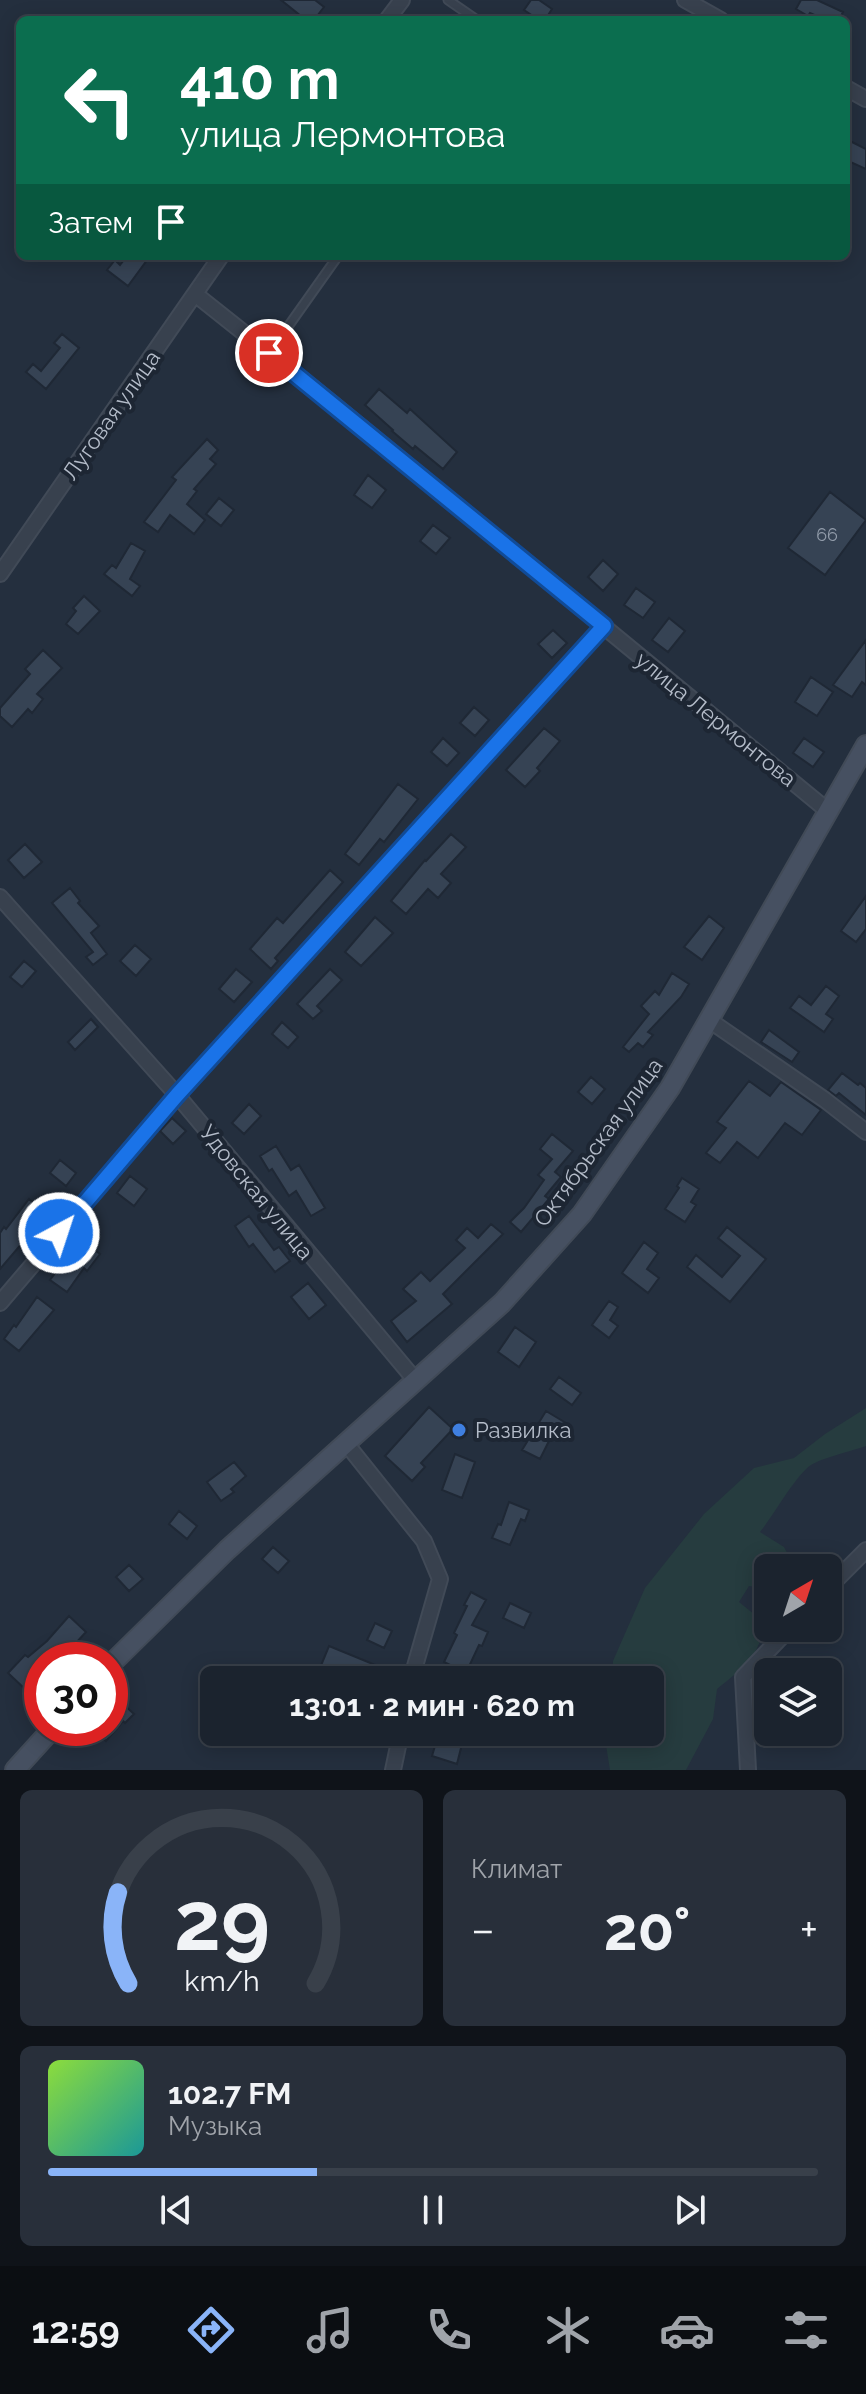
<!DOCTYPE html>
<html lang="ru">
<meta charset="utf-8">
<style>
body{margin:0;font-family:Raleway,sans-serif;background:#282f3a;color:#f1f3f6;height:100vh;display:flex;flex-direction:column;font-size:30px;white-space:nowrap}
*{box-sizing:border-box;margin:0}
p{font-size:26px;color:#a0a4aa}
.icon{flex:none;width:44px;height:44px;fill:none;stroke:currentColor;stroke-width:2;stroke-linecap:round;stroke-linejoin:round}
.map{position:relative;height:1770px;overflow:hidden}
.drawer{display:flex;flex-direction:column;gap:20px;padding:20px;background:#0f1319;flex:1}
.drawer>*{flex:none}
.guide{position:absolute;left:16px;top:16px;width:834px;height:244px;border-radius:12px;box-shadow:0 4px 20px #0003,0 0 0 2px #39404a;background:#0b6e4f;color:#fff;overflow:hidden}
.needle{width:52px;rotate:39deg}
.fabs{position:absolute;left:754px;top:1554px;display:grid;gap:16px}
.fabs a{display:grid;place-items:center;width:88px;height:88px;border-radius:12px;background:#1b232e;box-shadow:0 4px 20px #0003,0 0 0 2px #39404a;font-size:40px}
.speed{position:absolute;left:24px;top:1642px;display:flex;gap:16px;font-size:40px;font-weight:700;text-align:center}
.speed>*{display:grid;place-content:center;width:104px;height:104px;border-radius:50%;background:#1b232e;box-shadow:0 4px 20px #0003,0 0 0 2px #39404a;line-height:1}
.speed .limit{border:12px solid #d22;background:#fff;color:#111}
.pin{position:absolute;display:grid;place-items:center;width:68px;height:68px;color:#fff;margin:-34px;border:4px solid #fff;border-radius:50%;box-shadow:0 2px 8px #0007}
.me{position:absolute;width:88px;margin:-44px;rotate:40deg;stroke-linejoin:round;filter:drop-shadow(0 0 6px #0008)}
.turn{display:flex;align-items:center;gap:28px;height:168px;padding:0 32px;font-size:36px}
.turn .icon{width:104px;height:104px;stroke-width:2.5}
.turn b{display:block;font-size:56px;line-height:68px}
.then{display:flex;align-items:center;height:76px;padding:0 32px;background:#0003;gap:16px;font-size:30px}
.big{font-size:60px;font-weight:700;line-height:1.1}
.drawer .tile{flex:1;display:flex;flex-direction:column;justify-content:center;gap:12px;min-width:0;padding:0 28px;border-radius:12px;background:#282f3a}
.drawer .dial{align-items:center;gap:0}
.dial svg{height:208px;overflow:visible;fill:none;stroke:#39404a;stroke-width:7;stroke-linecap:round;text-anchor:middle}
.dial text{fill:#f1f3f6;stroke:none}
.song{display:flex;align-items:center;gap:24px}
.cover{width:96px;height:96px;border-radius:12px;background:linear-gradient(135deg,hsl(90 70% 55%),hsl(180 70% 35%))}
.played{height:8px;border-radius:4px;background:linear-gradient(90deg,#8ab4f8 35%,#39404a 35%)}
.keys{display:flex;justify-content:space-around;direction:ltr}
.heat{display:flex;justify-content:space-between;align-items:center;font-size:44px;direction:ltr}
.drawer .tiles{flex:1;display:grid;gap:20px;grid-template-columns:1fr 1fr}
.tile:last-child{grid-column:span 2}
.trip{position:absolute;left:200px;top:1666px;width:464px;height:80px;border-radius:12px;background:#1b232e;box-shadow:0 4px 20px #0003,0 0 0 2px #39404a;font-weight:700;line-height:80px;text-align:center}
.menu{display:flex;height:128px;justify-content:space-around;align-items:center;background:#0b0e12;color:#a0a4aa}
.menu .icon{width:56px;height:56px}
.menu .current{color:#8ab4f8}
.menu b{font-size:36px;color:#f1f3f6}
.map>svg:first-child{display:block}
</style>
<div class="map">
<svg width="866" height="1770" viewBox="0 0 866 1770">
<rect width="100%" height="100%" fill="#242f3e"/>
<path fill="#263c3f" d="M866,1408V1446C852,1451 822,1458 811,1465C795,1476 774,1515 760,1532L784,1547L795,1568H768V1589L749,1586L739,1602L765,1623C758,1659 744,1667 717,1689L713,1719L686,1770H610L606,1745L608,1732H650V1680H612L613,1661L645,1588L704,1514L754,1468L794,1458L825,1434Z"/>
<path fill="#364354" stroke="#1f2835" stroke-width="2" d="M281,0H315L324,7L314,20H306Z
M531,0H539L552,9L545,20H539L524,10Z
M801,0H817L843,12L839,20H826L810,13L808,16L796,9Z
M846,139L866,149V169L846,160Z
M127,256H150L128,286L107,270L115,260L120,265Z
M62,334L79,348L46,389L26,372L33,364L41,371L60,348L54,343Z
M379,389L407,413L410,409L457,452L443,469L415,446L413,449L392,431L393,430L365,405Z
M207,439L218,450L210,459L216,464L194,489L197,491L187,504L205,520L194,534L170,515L158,532L144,522L176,480L172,477Z
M368,475L386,490L372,508L354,495Z
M830,492L866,520L825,575L788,548Z
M219,498L234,510L221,526L206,514Z
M433,525L450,538L436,554L420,541Z
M131,543L145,551L130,579L140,586L132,596L104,574L112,565L116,568Z
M603,560L618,574L603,591L588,577Z
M636,588L655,602L643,618L624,605Z
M84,596L100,611L78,634L66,624L76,611L73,608Z
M669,618L685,631L668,652L652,640Z
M553,630L567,643L552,658L538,644Z
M866,640V685L862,682L852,697L833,685Z
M43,650L62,668L37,694L43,699L32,713L28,709L12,727L0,716V708L30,674L25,669Z
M811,677L833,692L817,716L795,702Z
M474,707L489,720L475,736L460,723Z
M544,728L560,741L537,768L540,771L525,787L506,770Z
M443,738L459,753L447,766L431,752Z
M804,738L824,752L813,767L793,753Z
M398,784L418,799L384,842L380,839L359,865L345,854Z
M451,834L466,847L441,874L451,883L438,898L428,889L406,914L391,901L425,860L426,861Z
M25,844L42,862L24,878L8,860Z
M330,870L343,882L275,958L278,961L271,969L250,949L277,918L283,923Z
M70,888L80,901L78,903L99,926L91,933L107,954L93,965L86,957L93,952L52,903Z
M866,896V929L856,942L841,931Z
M709,916L724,928L702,960L684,947Z
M375,917L393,933L361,966L345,952Z
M135,945L151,959L136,976L120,961Z
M24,961L36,971L22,987L10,977Z
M236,969L252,982L234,1002L219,989Z
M330,969L342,980L317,1006L322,1011L313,1019L297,1004Z
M672,973L689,984L681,997L648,1032L653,1035L643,1047L638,1043L629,1052L623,1047L649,1014L641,1006L655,991L659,995Z
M826,986L839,996L826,1014L833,1019L824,1032L790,1008L799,996L811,1005Z
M91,1019L98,1027L75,1050L68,1042Z
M282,1022L298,1037L288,1048L272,1034Z
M769,1030L799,1052L792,1062L761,1042Z
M842,1073L858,1085L860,1083L866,1088V1115L839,1093L836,1096L828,1090Z
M591,1077L605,1089L592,1104L578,1092Z
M749,1081L770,1096L781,1082L821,1110L802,1135L785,1123L758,1158L737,1142L720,1163L706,1153L726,1128L717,1122Z
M249,1104L261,1116L244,1134L232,1123Z
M172,1118L186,1131L173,1144L160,1131Z
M552,1134L573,1151L555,1172L561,1177L545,1196L549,1199L521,1232L510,1222L524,1208L544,1180L538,1175L552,1159L540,1149Z
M276,1146L291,1170L299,1165L325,1208L311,1216L296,1191L289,1196L272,1169L269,1171L260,1156Z
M60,1160L76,1173L66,1186L50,1173Z
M130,1176L147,1189L134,1206L117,1193Z
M682,1178L699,1189L691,1202L696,1205L685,1222L665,1209L679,1188L677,1186Z
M29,1199L47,1214L0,1269V1233L4,1227L6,1229Z
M249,1216L274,1250L279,1247L290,1261L275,1272L253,1244L249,1247L235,1226Z
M491,1224L503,1234L443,1294L452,1304L407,1342L391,1321L416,1301L403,1289L421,1272L430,1281L465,1248L456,1240L467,1228L478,1238Z
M727,1227L766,1259L730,1302L687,1267L696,1255L722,1277L740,1256L718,1238Z
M83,1241L100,1254L87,1271L84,1268L67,1292L50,1280L59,1268L61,1270Z
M644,1242L658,1253L647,1269L659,1278L648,1293L622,1273Z
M308,1283L326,1305L309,1319L291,1297Z
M37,1297L54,1310L19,1351L4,1339L14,1325L16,1327Z
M609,1301L618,1307L610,1320L618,1326L609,1338L592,1325Z
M515,1327L536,1342L519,1367L498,1352Z
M559,1377L581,1393L572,1405L550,1389Z
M429,1407L453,1429L421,1463L425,1467L412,1481L385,1456Z
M546,1411L566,1423L558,1436L553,1433L540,1459L522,1450Z
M455,1454L475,1462L462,1498L442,1490Z
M234,1462L246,1476L231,1489L234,1492L221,1501L207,1482Z
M509,1502L529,1510L525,1521L521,1519L510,1545L492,1538L498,1524L501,1525Z
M179,1511L197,1526L187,1539L169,1524Z
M273,1547L289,1561L278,1573L262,1559Z
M129,1565L143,1579L129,1591L116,1577Z
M471,1592L486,1600L472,1625L488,1632L482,1646L479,1645L466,1673L444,1662L457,1635L454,1633L467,1606L464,1605Z
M510,1603L531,1613L524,1628L503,1618Z
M69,1616L86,1632L75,1644L73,1642L55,1660H42V1673L26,1690L8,1673L25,1655L28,1657L47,1641Z
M375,1623L392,1631L384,1648L367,1640Z
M329,1646L390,1671L387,1680H315Z
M121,1702L134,1714L125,1723L123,1721L106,1741L91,1728H110V1714Z
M439,1732H465L457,1764L432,1756Z"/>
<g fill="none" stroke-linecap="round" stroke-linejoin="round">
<g stroke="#414a57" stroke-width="11">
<path id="lane" d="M448,0L477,20
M270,352L338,256"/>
</g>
<g stroke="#414a57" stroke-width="18">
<path id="street" d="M685,0L721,20
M387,20L402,0
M846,88L866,99
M195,294L332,403L828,811
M0,574L221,256
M0,897L177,1095L416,1381
M709,1020L825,1100L866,1132
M0,1303L177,1095L604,626
M345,1442L424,1541L440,1579L411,1680
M828,1588L866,1550
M393,1770L401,1732
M748,1770L743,1677L790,1628"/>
</g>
<g stroke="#414a57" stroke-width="22">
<path id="secondary" d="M110,1665L227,1550L502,1303L582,1214L670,1088L866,745
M15,1770L53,1728"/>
</g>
<use href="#lane" stroke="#38414e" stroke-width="7"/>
<use href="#street" stroke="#38414e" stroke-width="14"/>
<use href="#secondary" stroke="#465061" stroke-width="18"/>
</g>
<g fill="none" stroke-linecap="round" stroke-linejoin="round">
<g stroke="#114b97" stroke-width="20">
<path id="route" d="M59,1233L177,1095L604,626L269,353"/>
</g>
<use href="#route" stroke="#1a73e8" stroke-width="14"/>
</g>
<circle fill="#3f7fe0" stroke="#1d2633" stroke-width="3" cx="459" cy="1430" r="8"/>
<g text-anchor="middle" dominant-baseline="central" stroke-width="8" stroke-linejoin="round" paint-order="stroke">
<g font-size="18" fill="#929caa">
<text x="827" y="534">66</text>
</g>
<g font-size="22" fill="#b4bcc9" stroke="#1d2633">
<text transform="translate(111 415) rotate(-55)">Луговая улица</text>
<text transform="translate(716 719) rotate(39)">улица Лермонтова</text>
<text transform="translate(598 1142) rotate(-54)">Октябрьская улица</text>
<text transform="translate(257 1192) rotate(51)">Удовская улица</text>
</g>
<g font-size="22" fill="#b4bcc9" stroke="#1d2633" text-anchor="start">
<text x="475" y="1430">Развилка</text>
</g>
</g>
</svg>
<div class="fabs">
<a><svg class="needle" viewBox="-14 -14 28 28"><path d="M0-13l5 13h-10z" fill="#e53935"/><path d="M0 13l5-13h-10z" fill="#a0a4aa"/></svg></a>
<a><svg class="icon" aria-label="layers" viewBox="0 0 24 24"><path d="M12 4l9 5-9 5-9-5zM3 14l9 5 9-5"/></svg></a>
</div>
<div class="speed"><div class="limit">30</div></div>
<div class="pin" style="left:269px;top:353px;background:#d93025"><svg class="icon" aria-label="arrive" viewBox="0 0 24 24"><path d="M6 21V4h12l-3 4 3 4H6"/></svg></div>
<svg class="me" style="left:59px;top:1233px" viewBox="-20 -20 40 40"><circle r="17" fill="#1a73e8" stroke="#fff" stroke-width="3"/><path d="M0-11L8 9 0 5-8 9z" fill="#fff"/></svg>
<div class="trip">13:01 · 2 мин · 620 m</div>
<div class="guide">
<div class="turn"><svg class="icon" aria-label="left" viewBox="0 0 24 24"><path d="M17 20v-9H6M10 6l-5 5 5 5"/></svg><div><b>410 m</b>улица Лермонтова</div></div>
<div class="then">Затем<svg class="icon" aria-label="arrive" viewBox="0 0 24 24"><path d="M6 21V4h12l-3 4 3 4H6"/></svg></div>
</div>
</div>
<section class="drawer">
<div class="tiles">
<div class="tile dial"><svg viewBox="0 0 100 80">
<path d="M14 69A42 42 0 1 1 86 69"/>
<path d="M14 69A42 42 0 0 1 10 34" stroke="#8ab4f8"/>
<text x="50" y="56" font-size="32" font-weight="700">29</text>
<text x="50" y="72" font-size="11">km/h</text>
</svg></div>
<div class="tile"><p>Климат</p>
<div class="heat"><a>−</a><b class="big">20°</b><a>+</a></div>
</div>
<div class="tile">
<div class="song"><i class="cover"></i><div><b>102.7 FM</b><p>Музыка</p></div></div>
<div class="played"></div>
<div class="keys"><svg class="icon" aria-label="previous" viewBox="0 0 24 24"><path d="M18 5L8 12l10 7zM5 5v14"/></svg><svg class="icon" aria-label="pause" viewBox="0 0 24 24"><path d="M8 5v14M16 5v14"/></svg><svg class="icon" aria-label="next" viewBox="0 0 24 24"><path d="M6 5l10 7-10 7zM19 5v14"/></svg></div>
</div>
</div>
</section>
<nav class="menu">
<b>12:59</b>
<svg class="icon current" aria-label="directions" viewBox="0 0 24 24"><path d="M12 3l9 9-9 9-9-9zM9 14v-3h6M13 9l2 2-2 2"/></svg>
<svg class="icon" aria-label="music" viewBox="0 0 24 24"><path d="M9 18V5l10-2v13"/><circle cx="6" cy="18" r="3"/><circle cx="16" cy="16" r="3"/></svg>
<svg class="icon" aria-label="phone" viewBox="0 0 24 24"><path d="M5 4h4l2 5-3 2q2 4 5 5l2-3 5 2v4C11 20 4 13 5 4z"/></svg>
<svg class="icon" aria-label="climate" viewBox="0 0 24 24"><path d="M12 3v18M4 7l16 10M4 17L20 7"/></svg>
<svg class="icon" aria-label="car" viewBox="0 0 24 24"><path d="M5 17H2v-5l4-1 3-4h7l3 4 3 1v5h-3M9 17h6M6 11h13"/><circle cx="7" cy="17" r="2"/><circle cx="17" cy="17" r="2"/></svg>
<svg class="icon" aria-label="filters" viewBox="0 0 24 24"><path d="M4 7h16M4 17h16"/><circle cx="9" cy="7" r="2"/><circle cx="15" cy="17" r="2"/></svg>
</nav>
